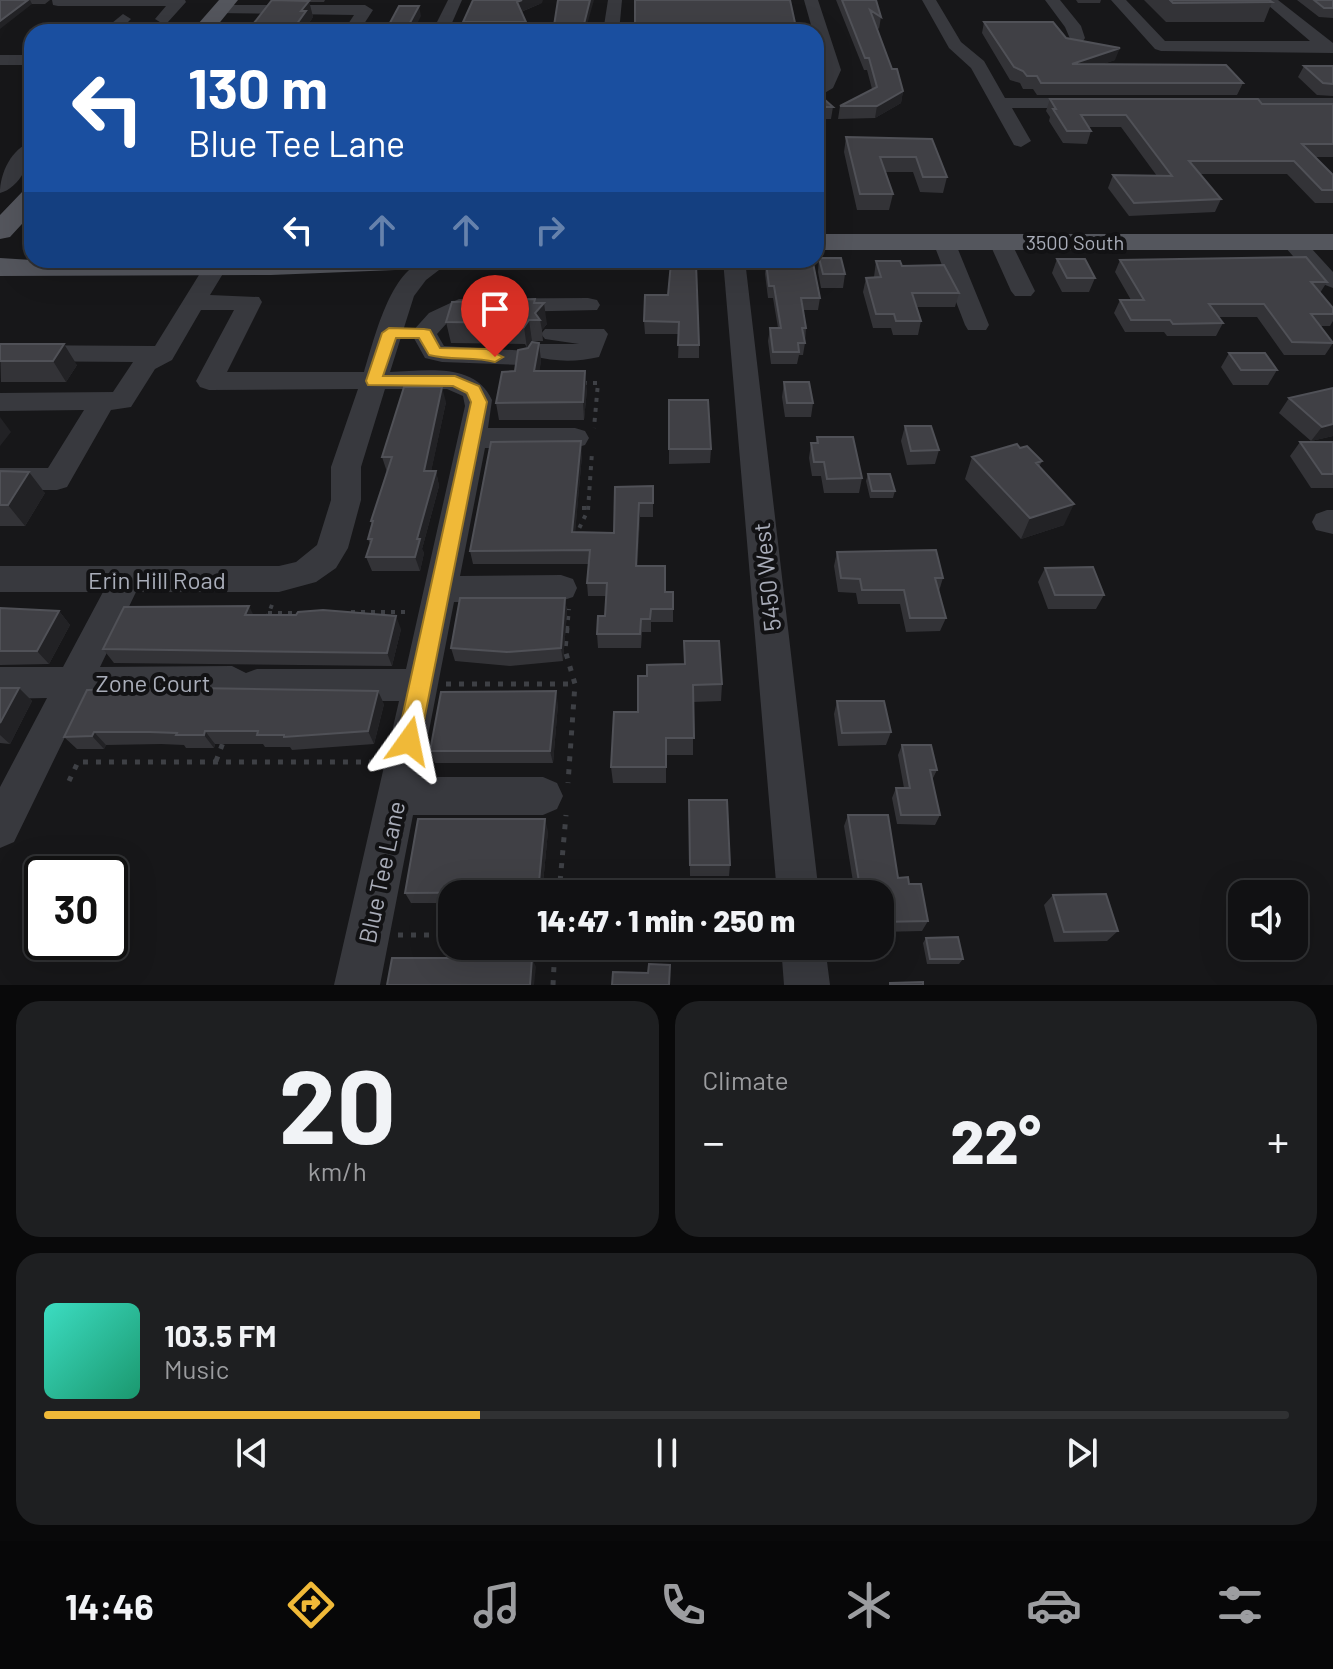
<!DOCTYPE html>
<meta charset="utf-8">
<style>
body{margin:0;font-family:Barlow,sans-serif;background:#1e1f21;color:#f1f3f6;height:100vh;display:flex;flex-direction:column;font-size:30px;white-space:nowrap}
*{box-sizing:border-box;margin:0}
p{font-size:26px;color:#9c9da0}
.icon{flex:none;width:44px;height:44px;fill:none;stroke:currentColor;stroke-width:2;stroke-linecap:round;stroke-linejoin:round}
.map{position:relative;height:985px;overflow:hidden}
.sheet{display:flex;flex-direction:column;gap:16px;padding:16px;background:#09090a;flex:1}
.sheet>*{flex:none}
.banner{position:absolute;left:24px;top:24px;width:800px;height:244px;border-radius:24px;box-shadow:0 8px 32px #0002,0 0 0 2px #303133;background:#1a4fa0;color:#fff;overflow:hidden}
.controls{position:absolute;left:1228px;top:880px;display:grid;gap:16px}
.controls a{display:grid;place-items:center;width:80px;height:80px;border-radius:16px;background:#111113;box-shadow:0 8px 32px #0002,0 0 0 2px #303133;font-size:40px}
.speed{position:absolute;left:24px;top:856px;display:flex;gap:16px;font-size:40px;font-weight:700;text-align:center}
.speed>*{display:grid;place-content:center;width:104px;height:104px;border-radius:50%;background:#111113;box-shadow:0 8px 32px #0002,0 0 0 2px #303133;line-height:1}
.speed .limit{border:4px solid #111;border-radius:12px;background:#fff;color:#111}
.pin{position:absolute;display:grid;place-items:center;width:68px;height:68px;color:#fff;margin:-82px -34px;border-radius:50% 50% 50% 0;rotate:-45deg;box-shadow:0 0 8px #0007}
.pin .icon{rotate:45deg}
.me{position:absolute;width:88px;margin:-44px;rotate:12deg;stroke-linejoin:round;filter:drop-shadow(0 0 6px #0008)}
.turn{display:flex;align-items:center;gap:28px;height:168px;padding:0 32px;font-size:36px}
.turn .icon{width:104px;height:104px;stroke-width:2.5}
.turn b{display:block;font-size:56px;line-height:68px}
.lanes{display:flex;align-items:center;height:76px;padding:0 32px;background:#0003;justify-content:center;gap:40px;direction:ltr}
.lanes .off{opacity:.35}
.big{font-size:60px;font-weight:800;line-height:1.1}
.sheet .tile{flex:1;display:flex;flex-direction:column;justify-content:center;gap:12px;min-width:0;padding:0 28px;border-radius:24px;background:#1e1f21}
.sheet .dial{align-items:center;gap:0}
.dial b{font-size:104px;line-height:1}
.song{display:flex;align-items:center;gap:24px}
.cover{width:96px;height:96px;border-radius:12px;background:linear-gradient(135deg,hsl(170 70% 55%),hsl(160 70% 35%))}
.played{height:8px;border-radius:4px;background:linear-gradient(90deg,#f0b938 35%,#303133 35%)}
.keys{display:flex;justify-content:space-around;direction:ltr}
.heat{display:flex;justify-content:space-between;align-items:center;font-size:44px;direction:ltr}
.sheet .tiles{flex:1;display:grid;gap:16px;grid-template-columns:1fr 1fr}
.tile:last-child{grid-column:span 2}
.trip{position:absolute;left:438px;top:880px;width:456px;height:80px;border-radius:24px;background:#111113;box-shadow:0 8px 32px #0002,0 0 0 2px #303133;font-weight:800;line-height:80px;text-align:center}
.tabs{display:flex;height:128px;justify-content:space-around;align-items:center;background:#070708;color:#9c9da0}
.tabs .icon{width:56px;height:56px}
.tabs .selected{color:#f0b938}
.tabs b{font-size:36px;color:#f1f3f6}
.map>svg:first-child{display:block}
</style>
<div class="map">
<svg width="1333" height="985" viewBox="0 0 1333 985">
<rect width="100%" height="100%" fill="#171719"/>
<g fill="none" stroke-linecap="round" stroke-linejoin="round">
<path stroke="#3e4045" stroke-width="4" stroke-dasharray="4 6" stroke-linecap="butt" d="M583,383H598L594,428
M572,508H588
M575,537L588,510L592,452
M351,612H410
M268,613H302
M267,618L273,602
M567,630L569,609"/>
<path stroke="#3e4045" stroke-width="5" stroke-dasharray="5 8" stroke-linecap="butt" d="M567,628L565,650L575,684L568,783
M446,684H575
M216,761L224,740
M69,781L78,762H374
M559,894L566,815
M398,935H452
M553,985L555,946"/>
<path fill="#38393e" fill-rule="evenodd" d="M52,0H185L186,2L168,22L163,24L155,19L166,6H58L53,5Z
M448,0H462L448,32H432Z
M608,0H622L619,32H603Z
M804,0H818L841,70L833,88L816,98V84L823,70L816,32H813Z
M922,0H936L961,42L984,61L1005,98H1087L1096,103L1087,108H1012L1031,141L1021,147L1014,145L971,68L949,48Z
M1045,0H1060L1081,26L1085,38L1083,41H1071L1065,27Z
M1111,0H1126L1165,41H1310L1262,0H1278L1333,43V53L1161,51L1155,49Z
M220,5H365L373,10L362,27L356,29L348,24L354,15L215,13L212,10Z
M123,14L131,19L118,32H101Z
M0,55H32V65H0Z
M1223,98H1333V108L1217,107L1214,103Z
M32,142C32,161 20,188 0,193C0,174 11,148 32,142Z
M944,235L955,242L989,325L986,330H968L965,325L933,242Z
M1000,235L1011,242L1035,291L1031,296H1015L1011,291L989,242Z
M1293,235L1301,237L1333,272V288L1315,281L1285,247L1282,242L1285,237Z
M215,260L223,262L227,267L210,295L259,297L262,302L227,372H364C374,341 390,268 427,260C435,258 445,260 452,260L426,280L414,296L390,372C425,371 475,362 492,400L488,428H575L585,431L589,438L585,445L575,448H485L460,576L561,575L573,579L577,588L573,597L561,601L454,602L420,777H543L557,783L563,796L557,809L543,815H413L380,985H334L399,701H257L243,694L232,698H84L14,842L0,848V787L47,698L0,699V667H63L103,592H0V566H279L296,562L317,545L331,500V467L358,389L209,390L200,387L196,381L234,310H201L172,360L155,369L131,407L111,410L67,487L57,490H0V468H48L84,410L0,411V393L113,392L133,362L0,361V345L155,346L207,262ZM385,389H447L463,396L465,406L406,669H257L246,673L232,666L100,667L136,592H279L316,582L336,568L348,548L361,500V467Z
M723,260H745L819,894H777Z
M588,298L597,300L600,305L597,310L464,313L447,323L437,334L444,346L529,351L532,344H579L545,339L541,334L545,329H604L608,334L599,357C577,362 555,362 533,356L530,363L521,365L442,362L425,358L411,333L429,313L459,299Z
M1327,510H1333V534L1316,530L1312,522L1316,514Z
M781,946H825L830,985H784Z"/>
<path fill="#54565d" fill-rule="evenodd" d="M219,0H238L212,32H191Z
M32,189V213L10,237L0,239V215L23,191Z
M816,234H1333V250H816Z
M0,258L32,260H434L430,266L420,269L271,275L0,276Z"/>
</g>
<path fill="#333337" d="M0,0H50L45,4H32Z
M272,0H325L324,2H309L313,17L309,23L310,28Z
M836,0H876L881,17L879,29L876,27L892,69L903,91L901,103L875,118L838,119L840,106L872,89L867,70H864Z
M1076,0H1101L1100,3H1078Z
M1144,0H1269L1272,2L1264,22H1166Z
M1297,0H1333V18L1319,17Z
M542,3L521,12L526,22L527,32H464L463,22Z
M984,22L1066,38L1115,60L1103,64L1243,83L1237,95H1037L1033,89H1023L1020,83L1010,80L982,33Z
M1304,66H1333V96L1317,95L1298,77Z
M816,92L833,107L831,119H822L821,126L816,127Z
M1050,99L1262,104H1333V157H1315L1333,175V203H1315L1287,174H1200L1221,199L1215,212L1129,216L1108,188L1113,175L1157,176L1121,127H1089L1091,131L1087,144L1063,143L1049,121L1050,117L1046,111Z
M846,137L932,139L947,177L943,193L920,192L913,172H885L893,194L889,210H857L844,152Z
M816,179L824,196L823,210H816Z
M819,258L845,274L843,288H821L818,272Z
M1057,259L1095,278L1089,292H1062L1052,273Z
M1120,260L1327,282L1320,293L1333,308V321L1330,326H1321L1333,343L1325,355H1284L1257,317H1218L1223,323L1216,336H1167L1164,332H1125L1114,313L1120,300H1131L1115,272Z
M876,261L902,266L959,293L955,307H917L921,321L918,335H893L891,328H873L863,292L866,278L874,277Z
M766,262L820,298L818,310H803L806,328L805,343L803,355H799L797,364H771L768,341L770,328H778L773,298H768L765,274Z
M668,295L699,345V358H678L679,334H645L644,321Z
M535,299V303L547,324L542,330L543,341H532L527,348L525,344L451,343L446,322Z
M539,343L541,361L539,371L587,389L584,420H499L496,403L528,348Z
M0,344L77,365L66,382H1Z
M1229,353L1277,370L1268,385H1233L1221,367Z
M784,382L813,403L811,417H785L782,397Z
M1333,388V436L1311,441L1279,413L1289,398Z
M669,400L711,449L710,463L669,464Z
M446,402L431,471H436L439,486L422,549L424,553L420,571H372L366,557L370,544L368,539L372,525L371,521L387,472L382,457Z
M905,426L939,450L935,464L907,465L901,441Z
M817,437L862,478L859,493H824L821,476H812L809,458L811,443H816Z
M1300,442H1333V488H1311L1290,456Z
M1020,448L1042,461L1039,467L1064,525L1021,539L965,479L972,457Z
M582,455L575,532L614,533L653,486V517H640L637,566L665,592H673V622H651V632H642L641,648H598L597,634L605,616L606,596H588L587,583L589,564H473L470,551Z
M0,471L45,493L25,526H0Z
M868,474L895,491L893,498H870L866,481Z
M837,552L943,578L939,591L946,618L940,631L906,632L900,604H858L856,593L838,592L834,566Z
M1045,568L1104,595L1096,609H1048L1038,582Z
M565,598L567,612L563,661L510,666L455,661L451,648Z
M0,608L59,611L70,625L49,664L0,665Z
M253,615H296L401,629L392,666L114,663L103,649Z
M684,641L722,684L721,701L693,702V755H666V783H613L611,767L638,712L647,676L684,664Z
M0,688H19L32,701L10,744L0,743Z
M87,690L384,704L374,744L292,750L290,747H265L263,744H215L214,748H186L184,745L161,744L106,745L104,749H77L64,737Z
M837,701L891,732L886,745L838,746L834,714Z
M558,704L553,763H435L430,751Z
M902,745L937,770L932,780L940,815L935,825L897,824L892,798L896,788H904L898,755Z
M689,800L730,865L729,876H690Z
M848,815L898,878L928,921L922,931L880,932V894H855L844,826Z
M548,831L542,894H452V903H411L405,893Z
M1053,895L1118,931L1107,941L1054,942L1044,905Z
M926,938L963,959L959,964H927L923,943Z"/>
<path fill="#222225" d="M28,0H30L32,4L0,29V21Z
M522,0H543L542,3L518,13L517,2Z
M590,0H594L585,32H582Z
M309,1L313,17L309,23L310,28L307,32H291L301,11Z
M419,6L421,16L413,32H405Z
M1120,48L1115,60L1068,76L1072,64Z
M903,91L901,103L875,118L877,106Z
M822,114L821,126L816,127V115Z
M535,299L536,312L544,303L547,324L542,330L540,320H536Z
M529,320L532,341L527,348L524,327Z
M539,343L541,361L537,389L534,371Z
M64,344L77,365L66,382L53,361Z
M585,371L587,389L584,420L583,402Z
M442,387L446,402L428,486L424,471Z
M0,417L11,432L0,446Z
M1333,424V436L1311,441L1322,427Z
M581,441L582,455L574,546L572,532Z
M436,471L439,486L422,549L424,553L420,571L415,557L417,539Z
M29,472L45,493L25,526L8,505Z
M639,503L640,517L637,580L636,566Z
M1074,504L1064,525L1021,539L1030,518Z
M565,598L567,612L563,661L561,648Z
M249,606L256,620L245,615Z
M59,611L70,625L49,664L37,651Z
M396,616L401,629L392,666L387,653Z
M19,688L32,701L10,744L0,735V723Z
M378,691L384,704L374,744L368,731Z
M556,691L558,704L553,763L550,751Z
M205,731L215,744L214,748L204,735Z
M94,732L106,745L104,749L92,736Z
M545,819L548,831L542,894H539Z
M532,958L536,967L534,985H530Z"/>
<path fill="#404045" stroke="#505157" stroke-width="2" d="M0,0H28L0,21Z
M272,0L309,1L301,11H306L291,32H247Z
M473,0H522L517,2L526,22H463Z
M558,0H590L582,32H553Z
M635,0H790L797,32H635Z
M842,0H876L881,17L870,10L892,69H897L903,91L877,106H840L877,87L869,58H865Z
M1170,0H1269L1272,2L1173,3Z
M1314,0H1333V8H1324Z
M399,6H419L405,32H385Z
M984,22H1053L1066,38L1120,48L1072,64L1226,65L1243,83H1041L1037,76H1027L1023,71L1014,67Z
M1304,66H1333V84L1323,83Z
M816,92L833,107H817L822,114L816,115Z
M1050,99H1258L1262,104H1333V144H1302L1333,175V190H1322L1294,161H1189L1221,199L1134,203L1113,175L1172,176L1126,115H1081L1091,131H1067L1053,109H1056Z
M846,137L932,139L947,177H923L916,157H880L893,194H860Z
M816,179H819L824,196H816Z
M1306,257L1327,282H1311L1333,308V314H1311L1333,343L1292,342L1264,304H1209L1223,323L1173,324L1170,320H1131L1120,300H1144L1120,260Z
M819,258H841L845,274H823Z
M1057,259H1085L1095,278H1067Z
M876,261H900L902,266L944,265L959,293H912L921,321H896L894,314H876L866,278L881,277Z
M766,262L813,263L820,298H801L806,328H802L805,343H798L799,352H773L770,328H781L774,286H769Z
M671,263H696L699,345H678L679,322L644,321L645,295H668Z
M535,299L534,303H544L535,313L540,320H529L524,327L522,323L446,322L452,302Z
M532,342L539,343L534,371H585L583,402L496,403L502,372L515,371L518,350L528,348Z
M0,344H64L53,361H0Z
M1229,353H1265L1277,370H1241Z
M784,382H809L813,403H787Z
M404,387H442L424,471H436L417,539H420L415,557H366L372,539H368L373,521H371L392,457H382Z
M1333,388V424L1322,427L1289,398Z
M669,400H708L711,449H669Z
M905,426H931L939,450L911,451Z
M817,437H853L862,478L827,479L824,462H814L811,443H818Z
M581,441L572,532L614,533L615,487L653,486V503H639L636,566H665V592H673V609H651L650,619H641L640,634H597L598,616H605L607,583H587L590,550L470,551L491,442Z
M1300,442H1333V474H1322Z
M1017,444L1020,448L1027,446L1042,461L1036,463L1074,504L1030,518L972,457Z
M0,471L29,472L8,505H0Z
M868,474H890L895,491H872Z
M936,550L943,578H935L946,618H910L904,590H862L860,579L841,578L837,552Z
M1093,567L1104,595H1055L1045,568Z
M460,598H565L561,648L507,652L451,648Z
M249,606L245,615H296L298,612L323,610L396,616L387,653L103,649L124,607Z
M0,608L59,611L37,651H0Z
M684,641H719L722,684L693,685L694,738H666V767H611L614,712H638V676H647V665L685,664Z
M0,688H19L0,723Z
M195,688L378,691L368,731L284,737V735H257L258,731H205L204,735H176L177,733L150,732H94L92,736L64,737L87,690Z
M556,691L550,751H430L441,692Z
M837,701H884L891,732L842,733Z
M902,745H931L937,770H930L940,815H901L896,788H910Z
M689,800H727L730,865H690Z
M848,815H888L898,878L908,877L909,884H921L928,921L880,922V894H861Z
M418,819H545L538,892L405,893Z
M1106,894L1118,931L1064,932L1053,895Z
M958,937L963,959H930L926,938Z
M392,958H532L530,985H387Z
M649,964L670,965L669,985H612L613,972L648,973Z
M923,982V985H890V983Z"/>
<path fill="#f0b938" stroke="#9c7824" stroke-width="2" d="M389,328L424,329L430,330L440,348L487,349L503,357L495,362C474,356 451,361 429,355L419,338H396L383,376H455L479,386L487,402L420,741L417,748L409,751L401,748L397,741L471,402L467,393L453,386L368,385L366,381L382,333Z"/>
<g text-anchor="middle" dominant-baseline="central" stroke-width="8" stroke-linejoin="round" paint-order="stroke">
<g font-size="20" fill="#a9adb9" stroke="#121214">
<text x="1075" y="242">3500 South</text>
</g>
<g font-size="24" fill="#a9adb9" stroke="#121214">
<text transform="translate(766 577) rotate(-96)">5450 West</text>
<text x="157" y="579">Erin Hill Road</text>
<text x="153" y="682">Zone Court</text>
<text transform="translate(381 872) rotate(-78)">Blue Tee Lane</text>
</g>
</g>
</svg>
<div class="controls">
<a><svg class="icon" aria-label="sound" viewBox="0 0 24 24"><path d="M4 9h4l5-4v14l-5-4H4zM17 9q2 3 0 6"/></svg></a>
</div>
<div class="speed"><div class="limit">30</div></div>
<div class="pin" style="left:495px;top:357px;background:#d93025"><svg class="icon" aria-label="arrive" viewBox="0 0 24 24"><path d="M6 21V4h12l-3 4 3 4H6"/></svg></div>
<svg class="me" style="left:409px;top:741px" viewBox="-20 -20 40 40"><path d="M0-17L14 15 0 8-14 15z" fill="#f0b938" stroke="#fff" stroke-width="4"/></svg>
<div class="trip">14:47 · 1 min · 250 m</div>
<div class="banner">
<div class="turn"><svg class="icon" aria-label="left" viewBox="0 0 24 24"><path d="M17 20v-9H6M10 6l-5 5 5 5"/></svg><div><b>130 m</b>Blue Tee Lane</div></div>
<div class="lanes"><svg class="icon" aria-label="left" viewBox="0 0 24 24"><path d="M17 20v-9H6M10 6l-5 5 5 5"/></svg><svg class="icon off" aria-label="ahead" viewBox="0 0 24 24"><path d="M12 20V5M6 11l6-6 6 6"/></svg><svg class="icon off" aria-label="ahead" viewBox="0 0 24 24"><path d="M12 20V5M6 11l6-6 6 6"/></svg><svg class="icon off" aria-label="right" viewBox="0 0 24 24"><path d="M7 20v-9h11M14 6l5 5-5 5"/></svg></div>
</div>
</div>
<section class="sheet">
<div class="tiles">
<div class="tile dial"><b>20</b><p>km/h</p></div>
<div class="tile"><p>Climate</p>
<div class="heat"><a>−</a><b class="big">22°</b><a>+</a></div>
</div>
<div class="tile">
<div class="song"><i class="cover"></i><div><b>103.5 FM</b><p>Music</p></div></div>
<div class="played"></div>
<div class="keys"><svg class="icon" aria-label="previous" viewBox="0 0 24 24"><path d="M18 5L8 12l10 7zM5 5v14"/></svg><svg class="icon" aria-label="pause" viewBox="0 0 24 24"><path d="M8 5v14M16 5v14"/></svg><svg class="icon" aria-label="next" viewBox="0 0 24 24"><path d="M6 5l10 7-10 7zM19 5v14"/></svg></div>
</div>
</div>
</section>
<nav class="tabs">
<b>14:46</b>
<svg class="icon selected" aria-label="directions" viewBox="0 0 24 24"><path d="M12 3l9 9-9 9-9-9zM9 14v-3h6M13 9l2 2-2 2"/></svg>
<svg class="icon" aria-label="music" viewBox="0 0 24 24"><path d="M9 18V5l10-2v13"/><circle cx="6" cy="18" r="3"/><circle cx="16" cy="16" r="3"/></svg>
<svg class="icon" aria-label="phone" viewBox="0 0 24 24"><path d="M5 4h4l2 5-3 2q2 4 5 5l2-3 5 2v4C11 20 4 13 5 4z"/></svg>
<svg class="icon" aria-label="climate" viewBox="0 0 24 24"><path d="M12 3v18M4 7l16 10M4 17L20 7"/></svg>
<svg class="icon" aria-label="car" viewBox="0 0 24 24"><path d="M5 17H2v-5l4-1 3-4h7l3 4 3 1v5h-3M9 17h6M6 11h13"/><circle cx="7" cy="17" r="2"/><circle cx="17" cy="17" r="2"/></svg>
<svg class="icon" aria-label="filters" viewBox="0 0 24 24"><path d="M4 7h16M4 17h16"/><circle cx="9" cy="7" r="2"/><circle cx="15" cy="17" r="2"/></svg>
</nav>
